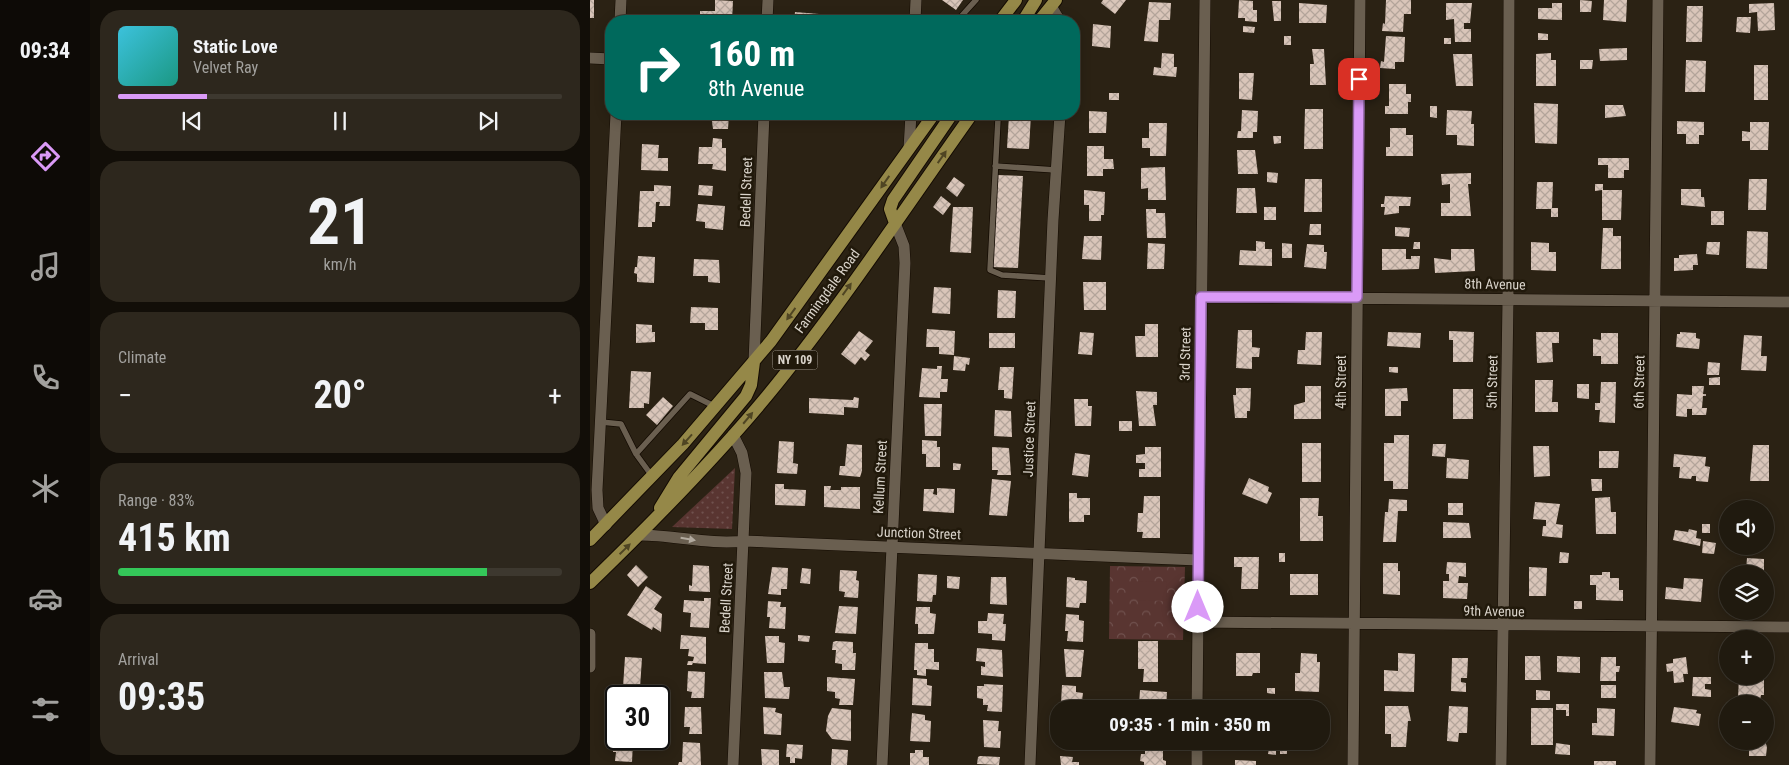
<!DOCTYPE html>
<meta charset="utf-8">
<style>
body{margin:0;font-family:"Roboto Condensed",sans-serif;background:#2d271d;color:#f1f3f6;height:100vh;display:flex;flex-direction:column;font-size:19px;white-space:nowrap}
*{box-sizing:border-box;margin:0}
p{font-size:16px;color:#a2a19e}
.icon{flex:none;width:28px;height:28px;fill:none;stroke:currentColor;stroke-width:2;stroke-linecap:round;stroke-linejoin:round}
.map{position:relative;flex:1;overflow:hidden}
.panel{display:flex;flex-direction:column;gap:10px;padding:10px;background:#120e08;width:500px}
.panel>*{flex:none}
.hud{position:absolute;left:15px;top:15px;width:475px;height:105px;border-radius:20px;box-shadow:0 2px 12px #0003,0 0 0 1px #3d382f;background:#00695c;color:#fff;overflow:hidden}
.buttons{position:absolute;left:1129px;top:500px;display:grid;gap:10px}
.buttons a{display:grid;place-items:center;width:55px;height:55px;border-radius:50%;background:#201a0f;box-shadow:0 2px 12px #0003,0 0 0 1px #3d382f;font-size:25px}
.speed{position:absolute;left:15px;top:685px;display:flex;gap:10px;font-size:25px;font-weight:700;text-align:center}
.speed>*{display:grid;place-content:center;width:65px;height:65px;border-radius:50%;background:#201a0f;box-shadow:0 2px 12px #0003,0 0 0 1px #3d382f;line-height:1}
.speed .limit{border:2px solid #111;border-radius:8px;background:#fff;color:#111}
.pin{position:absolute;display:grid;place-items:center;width:42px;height:42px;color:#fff;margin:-21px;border-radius:10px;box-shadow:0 2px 8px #0006}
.me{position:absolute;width:55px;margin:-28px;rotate:0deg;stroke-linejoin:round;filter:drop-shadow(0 0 4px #0008)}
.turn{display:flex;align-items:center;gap:18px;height:105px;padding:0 20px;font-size:22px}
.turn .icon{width:65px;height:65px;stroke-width:2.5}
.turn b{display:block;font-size:35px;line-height:42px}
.big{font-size:38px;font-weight:700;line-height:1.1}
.panel .widget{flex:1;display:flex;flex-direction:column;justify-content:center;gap:8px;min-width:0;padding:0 18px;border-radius:20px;background:#2d271d}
.panel .dial{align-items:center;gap:0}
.dial b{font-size:65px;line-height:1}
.song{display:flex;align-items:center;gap:15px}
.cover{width:60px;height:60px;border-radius:8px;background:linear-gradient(135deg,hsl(190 70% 55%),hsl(170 70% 35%))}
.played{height:5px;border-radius:2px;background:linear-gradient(90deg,#da9af7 20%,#3d382f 20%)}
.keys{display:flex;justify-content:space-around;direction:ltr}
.heat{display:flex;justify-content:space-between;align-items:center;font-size:28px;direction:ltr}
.charge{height:8px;border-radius:4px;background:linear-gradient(90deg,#34c759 83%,#3d382f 0)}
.trip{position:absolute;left:460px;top:700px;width:280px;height:50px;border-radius:20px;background:#201a0f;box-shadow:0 2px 12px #0003,0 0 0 1px #3d382f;font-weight:700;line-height:50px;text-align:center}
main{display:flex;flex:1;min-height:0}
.menu{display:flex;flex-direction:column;width:90px;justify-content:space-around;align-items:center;background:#0d0a06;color:#a2a19e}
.menu .icon{width:35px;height:35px}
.menu .active{color:#da9af7}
.menu b{font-size:22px;color:#f1f3f6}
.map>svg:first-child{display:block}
</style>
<main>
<nav class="menu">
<b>09:34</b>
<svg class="icon active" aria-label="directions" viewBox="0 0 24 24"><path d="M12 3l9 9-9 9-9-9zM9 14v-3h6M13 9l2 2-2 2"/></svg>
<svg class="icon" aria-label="music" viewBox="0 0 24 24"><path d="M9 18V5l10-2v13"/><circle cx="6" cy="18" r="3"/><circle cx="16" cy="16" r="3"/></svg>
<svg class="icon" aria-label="phone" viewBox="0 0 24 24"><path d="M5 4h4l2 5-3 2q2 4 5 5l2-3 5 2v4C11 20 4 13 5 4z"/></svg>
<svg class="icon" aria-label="climate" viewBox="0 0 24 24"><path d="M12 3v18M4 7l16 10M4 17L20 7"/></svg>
<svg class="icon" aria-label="car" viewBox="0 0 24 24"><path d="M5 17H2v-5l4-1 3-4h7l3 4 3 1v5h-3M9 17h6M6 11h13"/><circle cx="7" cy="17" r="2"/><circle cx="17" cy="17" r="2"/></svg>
<svg class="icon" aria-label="filters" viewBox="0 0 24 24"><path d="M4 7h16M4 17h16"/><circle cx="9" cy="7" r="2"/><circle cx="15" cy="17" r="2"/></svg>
</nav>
<section class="panel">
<div class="widget">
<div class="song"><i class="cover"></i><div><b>Static Love</b><p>Velvet Ray</p></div></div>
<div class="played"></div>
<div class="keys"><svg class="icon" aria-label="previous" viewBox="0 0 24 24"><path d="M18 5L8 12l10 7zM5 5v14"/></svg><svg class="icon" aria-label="pause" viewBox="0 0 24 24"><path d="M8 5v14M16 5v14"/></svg><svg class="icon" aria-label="next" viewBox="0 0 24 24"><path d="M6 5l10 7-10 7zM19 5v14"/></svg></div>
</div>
<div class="widget dial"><b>21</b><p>km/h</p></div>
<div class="widget"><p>Climate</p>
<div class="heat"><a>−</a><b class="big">20°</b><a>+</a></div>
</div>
<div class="widget"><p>Range · 83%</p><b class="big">415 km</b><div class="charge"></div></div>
<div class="widget"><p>Arrival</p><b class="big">09:35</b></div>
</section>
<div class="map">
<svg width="1199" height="765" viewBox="0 0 1199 765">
<defs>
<pattern id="grass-dots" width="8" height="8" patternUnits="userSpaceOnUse" patternTransform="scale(1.25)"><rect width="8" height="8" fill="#593531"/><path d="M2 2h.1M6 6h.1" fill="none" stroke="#70514e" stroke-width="1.8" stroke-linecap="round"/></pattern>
<pattern id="park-crowns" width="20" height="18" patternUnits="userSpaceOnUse" patternTransform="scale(1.25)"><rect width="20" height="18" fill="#593531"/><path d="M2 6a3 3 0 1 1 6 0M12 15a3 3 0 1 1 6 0" fill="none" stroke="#70514e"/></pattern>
<pattern id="building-cross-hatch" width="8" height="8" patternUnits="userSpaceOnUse" patternTransform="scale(1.25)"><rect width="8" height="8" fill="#d9c5b9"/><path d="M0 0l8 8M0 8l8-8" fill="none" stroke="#b3a49a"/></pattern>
</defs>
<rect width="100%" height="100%" fill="#2b2214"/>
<path fill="url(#grass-dots)" d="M145,468L142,529L82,527Z"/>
<path fill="url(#park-crowns)" d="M520,566L595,567L593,640L519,639Z"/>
<path fill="#593531" d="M548,581L577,582L576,601L548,600Z"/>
<path fill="url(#building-cross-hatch)" d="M0,0H4V18H0Z
M125,0L143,1L142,21H110V11H125Z
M352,0H373L366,10Z
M513,0H536L525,14L511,3Z
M649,0L663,1V10H667V22L655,21V18H648Z
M796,0H821V14H814L813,32L792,31L793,23L795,24Z
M990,0L1002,1L1001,12H990Z
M1014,0H1037L1036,22L1013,20Z
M682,1H691V21H684Z
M559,2L581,3L580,20H569L568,42L554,41Z
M709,3L737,5L736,23H709Z
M856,3H882L880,23H874V29H881V42H865L864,19L856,20Z
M962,3H972V20L948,19V8H962Z
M1184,3L1185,30L1168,31L1167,12L1159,13V4Z
M1097,6H1113L1112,42H1096Z
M205,12L229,14V21H204Z
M1147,17H1161L1160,33L1146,32Z
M503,24L521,26L520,48L502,46Z
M653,26L665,27L664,33L653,32Z
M948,33L958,34V40H948Z
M694,36H701V45H694Z
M796,36L815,37L814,62H805V69L790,68L791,61L794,62Z
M854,38H861V44H854Z
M1037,48V60L1010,61L1009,49Z
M722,49H734L736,85H720V64H724Z
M572,53L584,54V67H587L586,77L563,75L564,67L571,68Z
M961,53V60H966V86H946V54Z
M863,54H882L883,86H866Z
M990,60H1003L1002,69H990Z
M1096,60L1116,61L1115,92H1095Z
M1164,65H1178V100H1164Z
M649,73H664L662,100L649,99Z
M799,84H816V94H821V102H818V114H795V106H799Z
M519,93H529V100H519Z
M944,103L968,104L967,144L945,143Z
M1015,105H1033L1036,116L1015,118Z
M840,106H847V118L840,117Z
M715,109H733V149H714Z
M652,110L668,111L667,132H663V138H647L648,131H651Z
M857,110L882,111L881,124H884V146L867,145V135H856Z
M499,111L517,112L516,133H499Z
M121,114H139L138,129H123Z
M424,114H441L439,149L417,148L419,115Z
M1087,121L1114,122V135H1109V144H1096V134H1087Z
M1160,122H1179L1178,150H1160V141H1152V131L1160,132Z
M559,123H577L576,156H560V148H552V138H559Z
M800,128H816V135H823V156H796V147H800Z
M683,136H691V143L684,144Z
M123,138L132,139V148H136V171L122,169L123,164H108L109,147H122Z
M52,144L69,145L68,158H78V171L51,170Z
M497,146H514V159H523L524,169H513V176H497Z
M647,150H665L668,174H648Z
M1008,158H1039V170H1034V178H1018V165H1008Z
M575,167L576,200H558V188L551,189V168Z
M677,172L688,173L687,183L677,182Z
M881,173V184H878L881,216H851V203H860V184L852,185L851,174Z
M407,175L433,176L428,268L402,267Z
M364,177L375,185L367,197L356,188Z
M715,179H732V212H714Z
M1159,179H1177L1176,210H1158Z
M947,182H963L962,208H968V217H961V209H946Z
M1005,184H1013V190H1032L1031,220H1012V190L1005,191Z
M64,185L81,186L80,206H69L70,202H66L65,222H62V227H48L50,191H64Z
M109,185L123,186L122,196L108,195Z
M647,188H665L667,213H646Z
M1091,189H1111V197H1114L1115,207L1091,205Z
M494,190L515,192L514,215H511V221H499V205H494Z
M351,196L361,204L353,215L343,207Z
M795,196L821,197L820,206H809V213L794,215L795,207H791V204H794Z
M108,204L135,206L133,230L115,228V222L106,221Z
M363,207H383L381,253L360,252Z
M674,207H686V220H674Z
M556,209H566V213H575L576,238H557Z
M1121,211H1134V225H1121Z
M720,224H731V235H719Z
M805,227L820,228L819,237L805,236Z
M1013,228H1023V236H1031V269H1011Z
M1157,231L1178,232L1177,269L1156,268Z
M494,236H512L511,260L492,259Z
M666,241L675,242V249H682V266L649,265L650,250L666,251Z
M824,242H830V249H823Z
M941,242L959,243V252H966V271L941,270Z
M1117,242H1130L1129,255L1116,254Z
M558,243L575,244L574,269H557Z
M692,243L702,244V258H692Z
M717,244L734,245V252H737L736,269L714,267Z
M792,249H816V259H821V256H830L829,269L792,270Z
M861,249H884L885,271L845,273L844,258L861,260Z
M1107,254L1108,265H1103V270L1084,271V258H1089V255Z
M48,256L65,257L64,283L47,282V274L44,273L45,267H47Z
M104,259L129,260L130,283L118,282V276H103Z
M493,282H516V310H494Z
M344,287L361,288L360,314L342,313Z
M408,290L426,291L425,318H407Z
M101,307L128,308V330H115V323H100Z
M46,324L62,325V332H65V342L46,343Z
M555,324H568V357H546L545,336H555Z
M337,329L365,331L364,355L349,354V347H336Z
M648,330H662V347L670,348L669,357H662V369L646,368Z
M269,331L283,341L275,351L280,355L275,361L271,357L265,365L251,354Z
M859,331L884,332L883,362H863V340H859Z
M490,332L504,333L502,355L488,354Z
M716,332H732L731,365L707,364L708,350H715Z
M798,332L831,333L830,348L797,346Z
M946,332H969V343H962L963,362L947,363Z
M1090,332L1106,333V338L1110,339L1109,349L1086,347L1087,334H1090Z
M399,333H425V348H399Z
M1011,333H1028V364H1011V356H1003V339L1011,340Z
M1154,335L1172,336L1171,356H1177L1176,371L1151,370Z
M364,356L380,358L379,365L376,364L375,371L363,370Z
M1118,362L1130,363L1129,375H1117Z
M347,366H352L351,379H358L357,392H350V398L329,397L332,368L347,369Z
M410,367H424L422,399L414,398V390H408Z
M799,367H808V373L799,372Z
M41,371L61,372L59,404L54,403V408H39Z
M1130,377V385H1119V378Z
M945,380H963L962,402H968V412H945Z
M1011,382H1026L1025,423L1009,422L1010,410H1005V403H1010Z
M987,384H999V399L987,398Z
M715,386H731V419H704V405L715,402Z
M1102,386H1114L1113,394H1116V396H1113L1112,408H1117L1116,415H1102V409H1097V417L1086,416L1087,394L1102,395Z
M646,388H661L660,411H657V418H645L643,395H646Z
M817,388L818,401H811V416H795V389Z
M863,389H883V419H863Z
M546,391L567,392V405H563L566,426H549Z
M73,397L83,406L67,425L56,415Z
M264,397L269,398L268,408L254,407V415L219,413V398L263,400Z
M484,399H498V406H502L501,426H485Z
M334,404H352L351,436H335Z
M405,410L421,411L422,437L404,436Z
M529,421H542V431H529Z
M804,435H819L818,489H803V481H794V443H804Z
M332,440L347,441V447H350V467H336V454H332Z
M189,441L204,442L203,463L208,464L207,474L187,473Z
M712,443H731V482H712Z
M257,444L272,445V471L270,477L249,475L250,466H255Z
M843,444H856L855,457L842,456Z
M1163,445H1179V481H1160Z
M943,446H959L960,476L944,477Z
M402,447L419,448L421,475H407L408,470H402Z
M555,447H571V477H549V469H555V463H546V455L555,454Z
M1009,451H1029L1028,468H1009Z
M485,453L500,455L498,477L482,475Z
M1084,454L1116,457L1115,466L1120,467L1118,482L1106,481V476H1102L1101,479L1089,478L1090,467H1083Z
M857,458L879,460L878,479L856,478Z
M363,463L371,464L370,470H363Z
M659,478L679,487L678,491L682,493L677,504L652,494Z
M402,479L421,481L417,516L399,515Z
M1001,479H1012V491H1002Z
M185,484H194V489L216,490L215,506L185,505Z
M234,486H241L240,490H251V487H270V509L234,507Z
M347,488L365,489L364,513L333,511L334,489H344L343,494L347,495Z
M479,493H487V498H500V515H494V522H479Z
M554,496H570V538H552L553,532H547L548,513H553Z
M1020,497L1021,512H1026V534H1006L1005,498Z
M710,498H729L728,516H733V541H710Z
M799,499L817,500V511H808L806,542H793L795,512H798Z
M945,502L970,504L966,524L973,525L972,538L952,536L953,526H956V520L943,519Z
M858,503H873V515H858Z
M853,522L879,523L881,538H853Z
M1112,524H1120V533H1112Z
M1099,529L1107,531L1106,538L1111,539L1110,546L1083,540L1085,530L1098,532Z
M1113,541L1126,543L1124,554L1112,553Z
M970,552L979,553L978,563H969Z
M689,553H695V562H689Z
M644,557H669L668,589H651L652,567H644Z
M1157,558L1174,559V574H1152V570H1156Z
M857,562L876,563V577L869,576L868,583H878L877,599L853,598V581H859V574H856Z
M793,563H808V571H810V595L793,594Z
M46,565L58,577L48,587L37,575Z
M103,565L119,566L120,592L99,591V585L102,586Z
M182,567L198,568L197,589H191V595L178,594Z
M939,567L957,568L956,596H939Z
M212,568L221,569L220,584L210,583Z
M250,570L267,571L266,580L269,581L268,598L254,597L255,592L249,591Z
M1012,572H1020V578H1029V590H1033V601L1006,600V585H1000V575H1012Z
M328,574L347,575L346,595H343L342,602L327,601Z
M700,574H728V595H700Z
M357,576L370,577L369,589L357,588Z
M401,577H416L417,605L400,604Z
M477,577L485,578V580L497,581L496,603H490L489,608L476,607Z
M1094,578L1113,579L1111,602L1075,599L1076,587L1093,589Z
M56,586L72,597L64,609L72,614L71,632L63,627L62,630L37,615Z
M114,598H121L119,628L100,627L101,613L93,612L94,600L114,601Z
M178,601L191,602L190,607H196L195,629L179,628L180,617H177Z
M984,601H992V609H984Z
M249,606L268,607L266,634L245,633Z
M326,607H340V613L346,614L344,634H328V624H325Z
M398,613L414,614L413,624H416L415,641L402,640V634L388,633V621H397Z
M476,614L489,615V620L494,621L493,642L477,641L478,631H475Z
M91,635L116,637V664L103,663L102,665H97L98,661H103L104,657L98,656L99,649H90Z
M208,635L220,636L219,642L208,641Z
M175,636H189V642L195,643L194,663H177Z
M246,641L263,642V653H266L265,670H252V664L245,663L246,650H242L243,642Z
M548,641H568V682H553L554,669H548Z
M325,643H338V649H344V662H349V670L336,669V676L327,675V670H324Z
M387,648L412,650L413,677L391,675V666L395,667V662L386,661Z
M474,649L494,650L491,677H476Z
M646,653H670V673H663L662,676H646Z
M711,653L727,654V662H730L729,692L705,691V673H710Z
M808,653L825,654L824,692L794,691V670L808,671Z
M935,656H950L951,680H935Z
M967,656L990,657V673L967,672Z
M35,657L52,658L50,688L33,687Z
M1011,657H1026V666H1030L1029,672H1026V681H1010Z
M1096,657L1098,674H1093L1094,682L1084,683L1083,671L1077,672L1076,664L1083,663V659Z
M862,658H878L877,678H871V682L876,683V692L861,691Z
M98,671L115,672L114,698H101L102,692L97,691Z
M174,672H192L194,687H200L199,699L175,698Z
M1149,676H1174V695H1171L1170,700L1148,698Z
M237,677L265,679L263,705H249L250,699L245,698V692L237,691Z
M1103,677H1121V684H1115V689L1121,690V697L1102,696Z
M323,678L337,679V685L342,686L341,706L322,705Z
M394,684L413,685L412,712L397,711L398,705H393V699L387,698V686H394Z
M472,685L486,686V692L493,693L491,709H473V703H471Z
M1011,685H1026V698H1011Z
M677,688H685V694L677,693Z
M550,690L577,692L576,709H558V706L549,705Z
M946,690L960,691V700H946Z
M662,700V709H644V701Z
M966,704H979V716H976V710H966Z
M795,706H818L821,721H818L816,747H801V734H795Z
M859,706L878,707L877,733H869L868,742L857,741Z
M95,707H111L112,734H99L100,727H94Z
M173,707L186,708L185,712L192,714L191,735L174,734Z
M1084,707L1107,710L1106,713L1111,714L1109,726L1081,722Z
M242,708L261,710V741L242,739L236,731L238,716Z
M941,708H963V745H941Z
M1007,708L1025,709L1024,736L1002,735V723H1007Z
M322,713L335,715V720L341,721L340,742L320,741Z
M393,720L409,721L408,731H411L410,748L394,747Z
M24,734L26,735V739H37V741L43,742L42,762L25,761L26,752H23Z
M472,741L495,742L494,749L472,748Z
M541,741H555V743H541Z
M645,741H662L663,746L645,747Z
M1159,741H1175L1177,747L1176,756H1159Z
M93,742L110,743L111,765H88L89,762H92Z
M966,743L980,745V755L965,754Z
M197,744L213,745L212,759L205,758V763H200V757H196Z
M679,747L686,748V755L678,754Z
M690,748H697V754H690Z
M171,749L189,750V765H172Z
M242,749L258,750L257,765H241Z
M325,750H333V757H339V765H320V753H325Z
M555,750L573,751V760L576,761V765H554V762L550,761L551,754H555Z
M390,756L410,757L409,765L387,764L388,757Z
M470,756L483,757L482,762H489V765H471Z
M645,760L666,761V765H645Z
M1004,761H1026V765H1004Z"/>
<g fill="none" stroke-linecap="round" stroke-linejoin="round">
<g stroke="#140b02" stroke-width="7">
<path id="lane" d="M367,21L386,0
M412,114L408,119L400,270L412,275L460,278
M405,166L466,170
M11,422L31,424L46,454
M62,476L46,454L100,394L124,406"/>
</g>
<g stroke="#140b02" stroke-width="12">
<path id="street" d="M461,6L470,21
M30,21L31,0
M177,21L178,0
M325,21L326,0
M0,58L21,59
M319,149L321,114
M611,297L1199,302
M164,362L174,114
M143,435L152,453L156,473L143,765
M16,525L8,508L7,490L26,114
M49,535C85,535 119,545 154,541L608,560
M608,622L1199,627
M0,634V667
M607,709L615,0
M292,765L315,263L314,246L305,223
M440,765L463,220L470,114
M607,765V741
M763,765L770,0
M911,765L918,300L919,0
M1060,765L1068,0"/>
</g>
<g stroke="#140b02" stroke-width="14">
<path id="primary" d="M410,21L426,0
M433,21L446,0
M449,21L466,0
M305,223L300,209L303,200L362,114
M70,508L89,477L156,396L161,385L164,362
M0,540L93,444L181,341L344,114
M0,583C62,523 122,462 177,396C251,306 315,208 382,114"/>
</g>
<use href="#lane" stroke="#6a5f50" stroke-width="5.5"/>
<use href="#street" stroke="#6a5f50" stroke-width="11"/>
<use href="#primary" stroke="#958848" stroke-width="12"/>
</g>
<defs><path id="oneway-solid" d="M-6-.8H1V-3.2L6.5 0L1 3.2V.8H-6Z" transform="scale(1.25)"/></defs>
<g fill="#4f4523">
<use href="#oneway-solid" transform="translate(352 157) rotate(-55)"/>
<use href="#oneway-solid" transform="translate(295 182) rotate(125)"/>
<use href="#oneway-solid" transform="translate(257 289) rotate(-54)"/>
<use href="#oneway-solid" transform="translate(201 314) rotate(126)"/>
<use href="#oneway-solid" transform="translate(158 418) rotate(-50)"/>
<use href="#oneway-solid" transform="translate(97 440) rotate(132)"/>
<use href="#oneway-solid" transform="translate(35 549) rotate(-44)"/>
</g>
<use fill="#b2aa9f" href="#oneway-solid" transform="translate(98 539) rotate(10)"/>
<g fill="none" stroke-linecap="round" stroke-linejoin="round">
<g stroke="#8e64a1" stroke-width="12">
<path id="route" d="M608,607L611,297H767L769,79"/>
</g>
<use href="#route" stroke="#da9af7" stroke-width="9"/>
</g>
<g text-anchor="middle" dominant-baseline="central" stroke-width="5" stroke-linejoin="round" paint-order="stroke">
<rect fill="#21190b" stroke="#a29b91" stroke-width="1" x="182.5" y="350.5" width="45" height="19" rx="4"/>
<g font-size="12" font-weight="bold" fill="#d9d3ca">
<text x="205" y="360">NY 109</text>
</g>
<g font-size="14" fill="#d9d3ca" stroke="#21190b">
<text transform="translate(156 192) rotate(-88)">Bedell Street</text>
<text transform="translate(905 284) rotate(1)">8th Avenue</text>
<text transform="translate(237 291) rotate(-54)">Farmingdale Road</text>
<text transform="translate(595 354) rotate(-89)">3rd Street</text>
<text transform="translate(751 382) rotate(-90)">4th Street</text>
<text transform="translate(902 382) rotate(-89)">5th Street</text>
<text transform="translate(1049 382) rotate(-89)">6th Street</text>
<text transform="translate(439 439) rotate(-88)">Justice Street</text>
<text transform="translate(290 477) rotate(-87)">Kellum Street</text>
<text transform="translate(329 533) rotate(2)">Junction Street</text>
<text transform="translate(136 598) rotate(-87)">Bedell Street</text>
<text transform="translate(904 611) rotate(1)">9th Avenue</text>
</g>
</g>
</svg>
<div class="buttons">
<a><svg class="icon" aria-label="sound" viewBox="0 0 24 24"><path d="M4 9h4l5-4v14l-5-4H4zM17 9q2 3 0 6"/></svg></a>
<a><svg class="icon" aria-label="layers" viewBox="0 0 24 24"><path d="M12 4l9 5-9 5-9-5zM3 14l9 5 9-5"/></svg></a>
<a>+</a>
<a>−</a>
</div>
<div class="speed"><div class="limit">30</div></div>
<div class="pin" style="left:769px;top:79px;background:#d93025"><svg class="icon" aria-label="arrive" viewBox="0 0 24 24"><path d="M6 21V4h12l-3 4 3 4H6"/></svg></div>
<svg class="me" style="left:608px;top:607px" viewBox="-20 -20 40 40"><circle r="19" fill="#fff"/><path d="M0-13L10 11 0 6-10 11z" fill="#da9af7"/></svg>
<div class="trip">09:35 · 1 min · 350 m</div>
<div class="hud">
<div class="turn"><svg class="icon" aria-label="right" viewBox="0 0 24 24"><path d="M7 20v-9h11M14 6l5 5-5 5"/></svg><div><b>160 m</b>8th Avenue</div></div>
</div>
</div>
</main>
